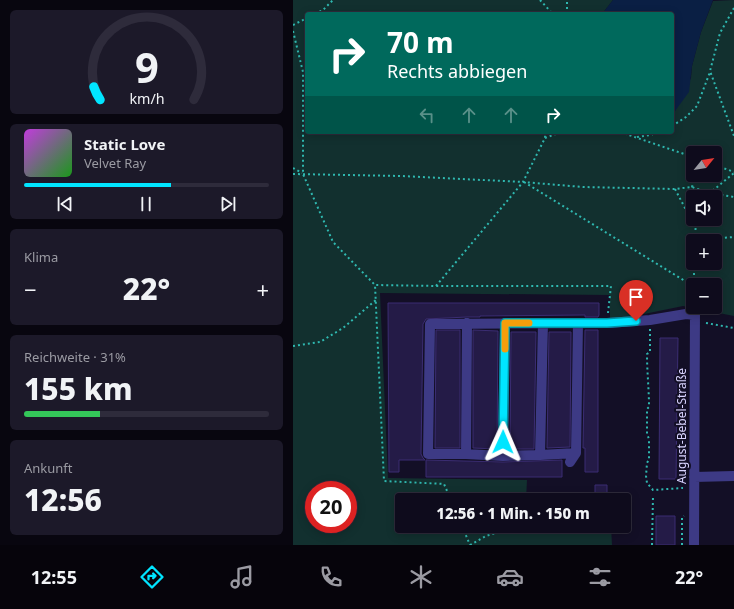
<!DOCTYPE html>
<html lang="de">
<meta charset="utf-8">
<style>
body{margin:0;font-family:"Noto Sans",sans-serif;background:#1c1929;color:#f1f3f6;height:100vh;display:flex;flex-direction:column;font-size:15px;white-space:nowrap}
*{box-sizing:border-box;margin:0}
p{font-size:13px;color:#9b9ba3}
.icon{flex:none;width:22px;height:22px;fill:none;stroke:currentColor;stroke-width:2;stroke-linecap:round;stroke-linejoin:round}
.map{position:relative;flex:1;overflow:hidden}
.sheet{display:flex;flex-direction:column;gap:10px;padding:10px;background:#08060f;width:293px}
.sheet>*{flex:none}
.hud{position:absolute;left:12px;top:12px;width:369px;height:122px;border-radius:4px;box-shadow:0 2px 10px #0003,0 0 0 1px #2e2b3b;background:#00695c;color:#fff;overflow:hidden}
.needle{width:26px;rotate:60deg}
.fabs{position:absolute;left:393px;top:146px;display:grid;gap:8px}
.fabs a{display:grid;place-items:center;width:36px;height:36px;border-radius:4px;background:#0e0b1c;box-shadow:0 2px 10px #0003,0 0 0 1px #2e2b3b;font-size:20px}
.speed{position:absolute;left:12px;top:481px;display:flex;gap:8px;font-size:20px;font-weight:700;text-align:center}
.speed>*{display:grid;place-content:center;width:52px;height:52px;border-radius:50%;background:#0e0b1c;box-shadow:0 2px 10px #0003,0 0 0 1px #2e2b3b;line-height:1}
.speed .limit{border:6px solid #d22;background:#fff;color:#111}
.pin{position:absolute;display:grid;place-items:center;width:34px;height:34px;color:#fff;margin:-41px -17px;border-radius:50% 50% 50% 0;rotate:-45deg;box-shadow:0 0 4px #0007}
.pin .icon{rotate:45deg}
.me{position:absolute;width:44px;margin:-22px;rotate:1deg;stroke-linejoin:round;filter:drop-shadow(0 0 3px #0008)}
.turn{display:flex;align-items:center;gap:14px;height:84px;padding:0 16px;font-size:18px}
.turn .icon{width:52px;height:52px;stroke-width:2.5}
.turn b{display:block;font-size:28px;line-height:34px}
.lanes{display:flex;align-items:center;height:38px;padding:0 16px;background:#0003;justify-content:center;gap:20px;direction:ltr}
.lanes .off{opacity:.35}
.big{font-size:30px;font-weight:800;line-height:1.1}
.sheet .card{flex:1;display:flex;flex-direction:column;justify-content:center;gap:6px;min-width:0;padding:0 14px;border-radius:6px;background:#1c1929}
.sheet .dial{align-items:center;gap:0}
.dial svg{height:104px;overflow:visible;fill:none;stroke:#2e2b3b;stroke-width:7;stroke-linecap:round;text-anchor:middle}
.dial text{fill:#f1f3f6;stroke:none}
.song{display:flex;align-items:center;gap:12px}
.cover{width:48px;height:48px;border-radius:6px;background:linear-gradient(135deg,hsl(290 70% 55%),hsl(120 70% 35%))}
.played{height:4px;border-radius:2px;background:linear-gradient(90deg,#00e5ff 60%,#2e2b3b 60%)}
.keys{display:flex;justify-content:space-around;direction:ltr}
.heat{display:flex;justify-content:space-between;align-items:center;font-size:22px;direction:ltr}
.charge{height:6px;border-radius:3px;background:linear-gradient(90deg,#34c759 31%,#2e2b3b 0)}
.trip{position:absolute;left:102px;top:493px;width:236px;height:40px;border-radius:4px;background:#0e0b1c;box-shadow:0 2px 10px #0003,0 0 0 1px #2e2b3b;font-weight:800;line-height:40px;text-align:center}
.tab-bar{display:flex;height:64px;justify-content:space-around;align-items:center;background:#06040b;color:#9b9ba3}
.tab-bar .icon{width:28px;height:28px}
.tab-bar .selected{color:#00e5ff}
.tab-bar b{font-size:18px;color:#f1f3f6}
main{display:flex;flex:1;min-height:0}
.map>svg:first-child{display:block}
</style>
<main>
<section class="sheet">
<div class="card dial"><svg viewBox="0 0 100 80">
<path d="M14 69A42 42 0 1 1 86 69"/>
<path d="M14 69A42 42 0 0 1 9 59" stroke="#00e5ff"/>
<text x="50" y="56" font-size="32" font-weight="700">9</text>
<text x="50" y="72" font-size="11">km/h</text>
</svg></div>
<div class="card">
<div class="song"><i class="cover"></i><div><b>Static Love</b><p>Velvet Ray</p></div></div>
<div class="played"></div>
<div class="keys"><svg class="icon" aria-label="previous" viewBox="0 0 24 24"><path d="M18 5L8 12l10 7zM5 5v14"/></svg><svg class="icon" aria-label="pause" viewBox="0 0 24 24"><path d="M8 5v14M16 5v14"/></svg><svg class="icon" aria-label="next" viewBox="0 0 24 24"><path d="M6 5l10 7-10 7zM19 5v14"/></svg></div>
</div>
<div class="card"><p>Klima</p>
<div class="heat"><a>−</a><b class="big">22°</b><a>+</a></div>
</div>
<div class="card"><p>Reichweite · 31%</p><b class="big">155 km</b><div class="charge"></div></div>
<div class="card"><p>Ankunft</p><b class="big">12:56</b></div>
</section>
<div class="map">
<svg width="441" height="545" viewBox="0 0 441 545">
<rect width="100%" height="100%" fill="#130f26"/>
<path fill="#12302f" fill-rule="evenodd" d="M0,0H320L309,14H14V132H379V111H382L398,78L399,66L408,32L420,1L441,0V316L390,306L317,321V295L87,293L95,478L234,480L233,500H109V526H318L319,545H0ZM400,153H422V175H400ZM400,197H422V219H400ZM400,241H422V263H400ZM400,285H422V307H400ZM21,490H55V524H21Z"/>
<path fill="#0a1f44" d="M320,0H420L408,32L399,66L396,92L382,111H379V14H309Z"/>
<path fill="#241b47" stroke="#3b2d73" d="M95,303H306V315L305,317H292V315L187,316V317H174L133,319L130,324L128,454L130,458L132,460H106V472H96Z
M143,330H167V448H142Z
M180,330L205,331L204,449L180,448Z
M292,330H305V472H292V448H290Z
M218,332H243L241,449H217Z
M256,332H278L277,447L254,448Z
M367,338H385L383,479H366Z
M133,460L210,462L269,460V477H133Z
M302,485H314V499H302Z
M363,516H382V545H363Z"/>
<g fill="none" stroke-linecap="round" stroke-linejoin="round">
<path stroke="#2fb8b0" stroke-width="2" stroke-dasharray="2 3" stroke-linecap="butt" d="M247,0L258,12V14
M441,8L427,33L417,71L441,136
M22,14L30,10L40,0
M274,14V0
M0,25L14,18
M0,31L10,72V174L40,242L82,285
M379,126L393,117L404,106L417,72
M327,132L400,157
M344,137L357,135L367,132
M252,138L268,132
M422,165L441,172
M0,168L9,173
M0,174L108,176L230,182L290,187L382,189L399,187L416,193L441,197
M231,182L400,286
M382,189L402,227
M401,197L399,187L402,175
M412,197L441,173
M402,240L441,237
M402,240L403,219
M401,285V263
M143,286L230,182L252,138V132
M413,323L441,328
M357,329V352L354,354C354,372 356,389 356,407L354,409V434L356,439V459L354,463L353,476L354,483L360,490L390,488
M0,346L27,342L50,328L83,300
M158,500L151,484L91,481L82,285L143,286H318L315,313
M169,526L177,545
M177,545L193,536L215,529L256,527L312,530L313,526
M359,545L360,496
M389,545V517L391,516"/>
<path stroke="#3d3a85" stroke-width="10" d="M174,323L173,454L210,456
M212,323L210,456L247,455
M250,323L247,455L283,453
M173,454H135L137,324L315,323L357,320L393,314L402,315
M277,462L283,453L285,323
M401,477L441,476
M401,545L402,307"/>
</g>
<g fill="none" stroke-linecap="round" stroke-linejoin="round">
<g stroke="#0095a6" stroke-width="10">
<path id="route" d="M210,442L212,323H314L343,321"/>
</g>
<use href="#route" stroke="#00e5ff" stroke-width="7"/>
<path stroke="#f59e0b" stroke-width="7" d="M212,349V323H236"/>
</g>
<g text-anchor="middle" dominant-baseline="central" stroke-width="4" stroke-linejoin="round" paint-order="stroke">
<g font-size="12" fill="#d9d4ff" stroke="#130f26">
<text transform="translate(388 426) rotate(-90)">August-Bebel-Straße</text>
</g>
</g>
</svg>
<div class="fabs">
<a><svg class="needle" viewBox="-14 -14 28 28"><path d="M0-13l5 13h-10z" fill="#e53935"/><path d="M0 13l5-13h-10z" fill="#9b9ba3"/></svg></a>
<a><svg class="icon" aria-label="sound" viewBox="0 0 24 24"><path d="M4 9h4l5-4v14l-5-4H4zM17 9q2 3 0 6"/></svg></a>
<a>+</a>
<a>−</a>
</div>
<div class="speed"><div class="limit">20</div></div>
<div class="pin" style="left:343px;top:321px;background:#d93025"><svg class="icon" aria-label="arrive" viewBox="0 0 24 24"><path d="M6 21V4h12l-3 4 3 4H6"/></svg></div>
<svg class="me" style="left:210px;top:442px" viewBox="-20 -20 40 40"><path d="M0-17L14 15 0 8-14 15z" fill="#00e5ff" stroke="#fff" stroke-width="4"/></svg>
<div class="trip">12:56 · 1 Min. · 150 m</div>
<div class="hud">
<div class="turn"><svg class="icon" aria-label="right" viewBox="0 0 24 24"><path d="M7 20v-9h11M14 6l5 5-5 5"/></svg><div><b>70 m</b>Rechts abbiegen</div></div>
<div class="lanes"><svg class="icon off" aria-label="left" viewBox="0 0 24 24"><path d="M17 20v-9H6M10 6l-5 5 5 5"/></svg><svg class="icon off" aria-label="ahead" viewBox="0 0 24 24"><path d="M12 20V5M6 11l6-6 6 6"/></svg><svg class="icon off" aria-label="ahead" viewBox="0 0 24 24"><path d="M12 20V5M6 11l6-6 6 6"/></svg><svg class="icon" aria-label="right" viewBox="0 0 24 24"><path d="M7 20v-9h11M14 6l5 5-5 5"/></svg></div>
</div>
</div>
</main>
<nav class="tab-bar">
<b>12:55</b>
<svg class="icon selected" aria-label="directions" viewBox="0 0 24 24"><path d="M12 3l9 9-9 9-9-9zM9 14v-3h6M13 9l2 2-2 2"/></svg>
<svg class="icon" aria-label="music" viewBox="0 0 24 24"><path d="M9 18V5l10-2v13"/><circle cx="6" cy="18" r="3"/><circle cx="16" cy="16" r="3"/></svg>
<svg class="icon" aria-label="phone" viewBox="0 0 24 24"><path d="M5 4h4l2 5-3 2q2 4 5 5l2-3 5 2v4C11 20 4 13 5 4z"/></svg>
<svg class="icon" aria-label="climate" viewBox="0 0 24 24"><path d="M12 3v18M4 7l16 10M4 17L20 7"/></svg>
<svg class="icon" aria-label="car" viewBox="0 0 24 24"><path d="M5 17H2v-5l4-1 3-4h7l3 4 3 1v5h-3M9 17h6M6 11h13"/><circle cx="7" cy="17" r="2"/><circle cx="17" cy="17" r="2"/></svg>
<svg class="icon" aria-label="filters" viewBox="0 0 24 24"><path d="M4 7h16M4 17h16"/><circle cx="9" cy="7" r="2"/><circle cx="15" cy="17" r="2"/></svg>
<b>22°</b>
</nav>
